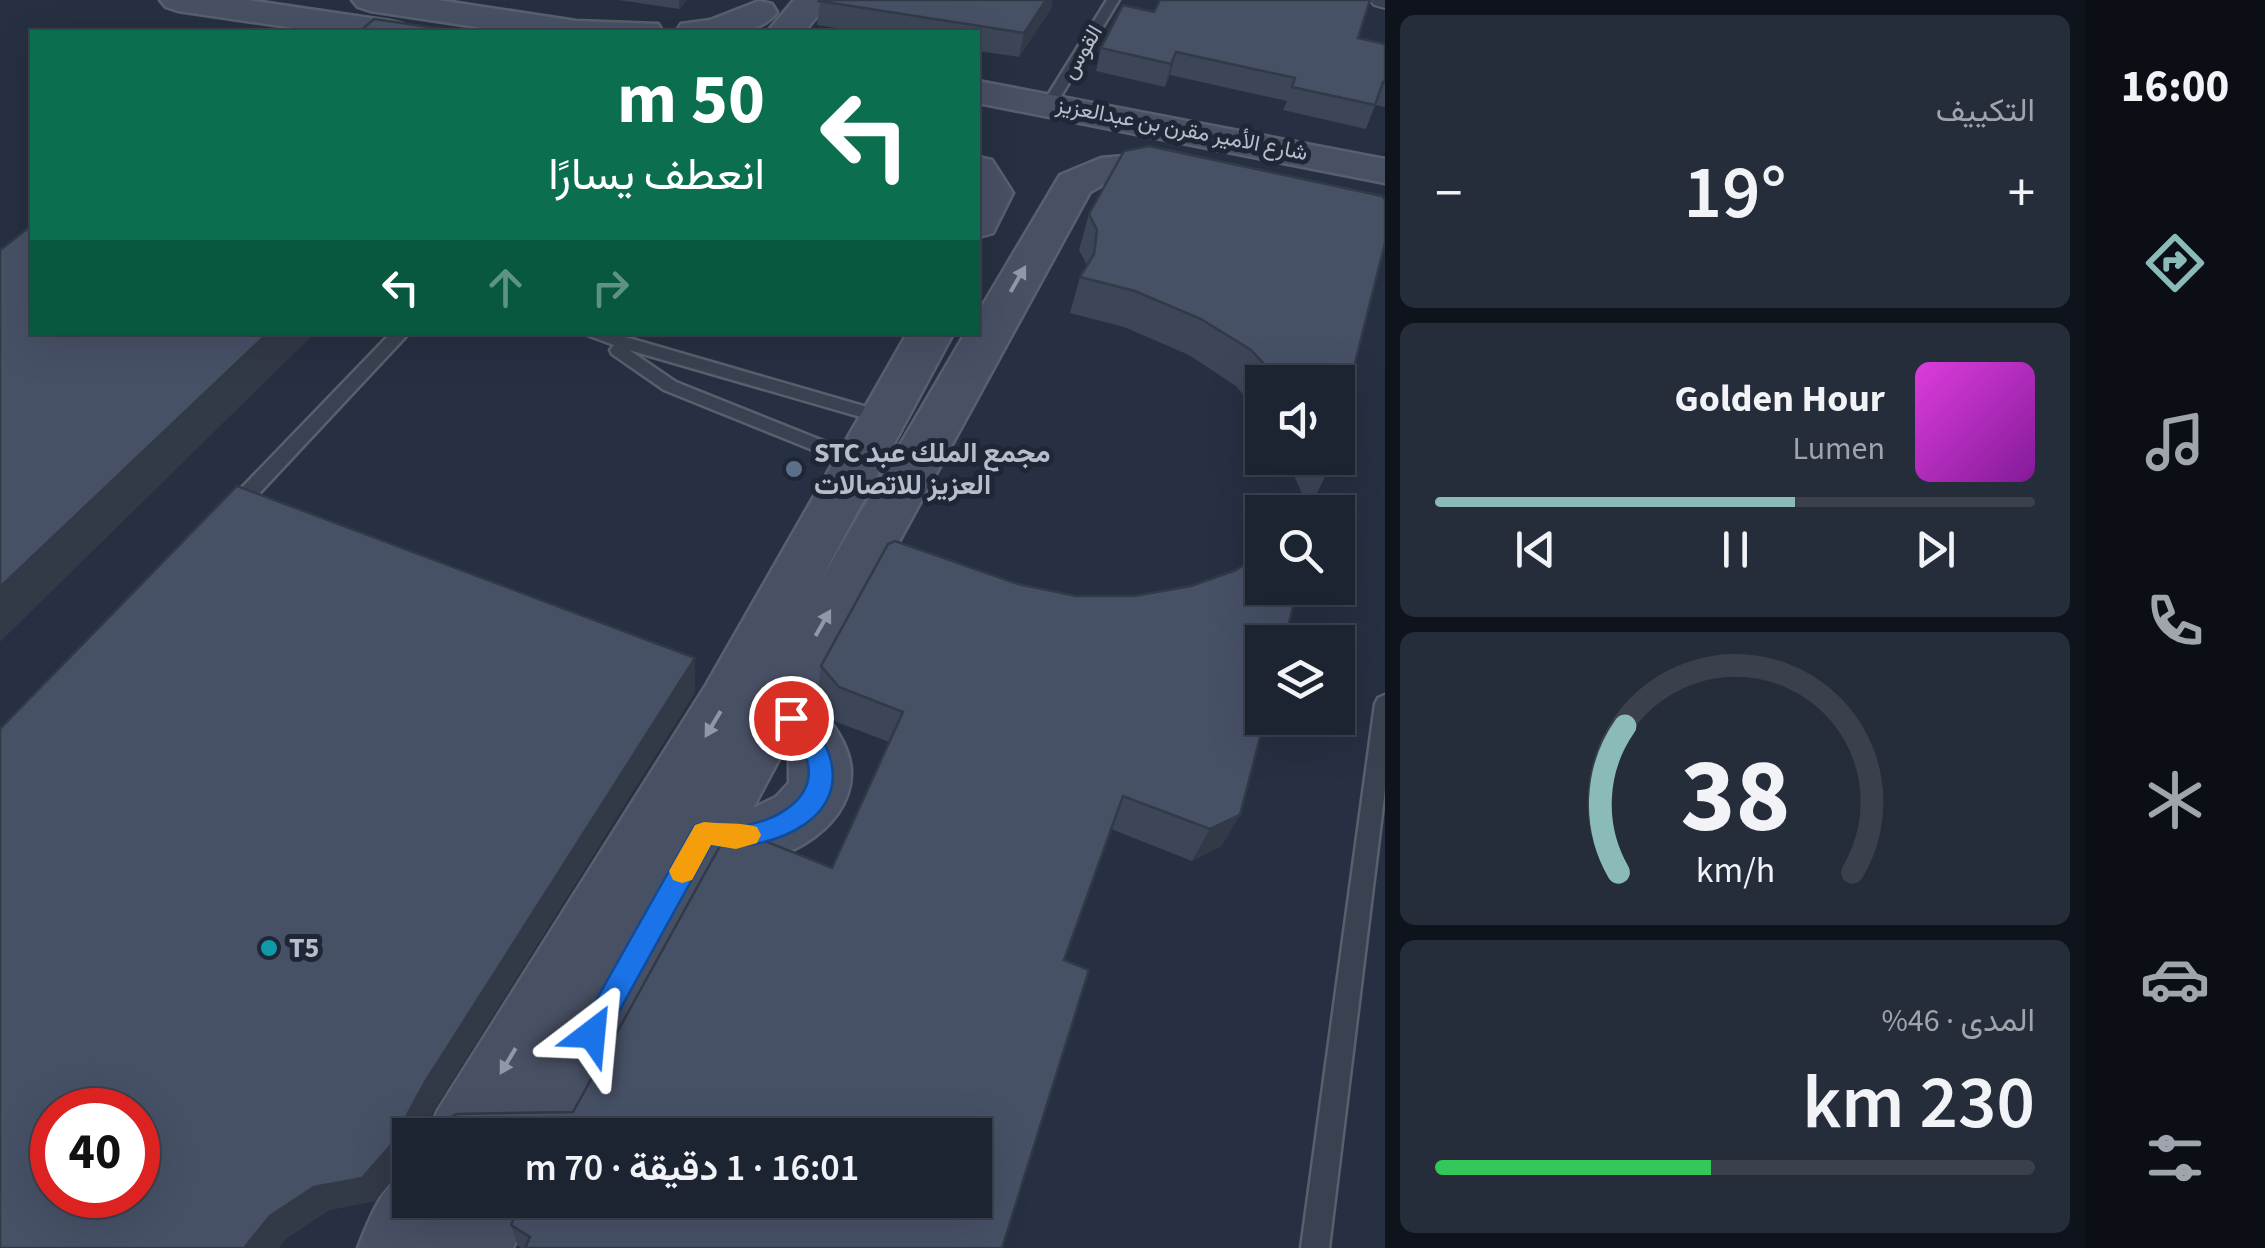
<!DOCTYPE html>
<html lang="ar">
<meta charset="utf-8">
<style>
body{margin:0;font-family:"Source Sans 3",Vazirmatn,sans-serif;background:#252c3a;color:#f1f3f6;direction:rtl;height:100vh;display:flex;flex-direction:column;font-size:38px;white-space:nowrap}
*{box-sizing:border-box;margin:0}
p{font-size:32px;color:#a0a4ac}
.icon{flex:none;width:55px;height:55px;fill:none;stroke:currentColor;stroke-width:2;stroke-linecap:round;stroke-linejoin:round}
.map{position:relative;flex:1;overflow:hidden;direction:ltr}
.panel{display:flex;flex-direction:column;gap:15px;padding:15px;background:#0f141c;width:700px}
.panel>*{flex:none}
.banner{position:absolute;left:30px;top:30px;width:950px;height:305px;border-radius:0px;box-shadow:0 10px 40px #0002,0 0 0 2px #3a414d;direction:rtl;background:#0b6e4f;color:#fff;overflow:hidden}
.tools{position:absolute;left:1245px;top:365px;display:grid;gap:20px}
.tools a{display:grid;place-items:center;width:110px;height:110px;border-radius:0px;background:#1c2432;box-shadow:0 10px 40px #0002,0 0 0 2px #3a414d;font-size:50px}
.speed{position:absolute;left:30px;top:1088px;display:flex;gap:20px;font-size:50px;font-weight:700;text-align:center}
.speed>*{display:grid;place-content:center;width:130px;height:130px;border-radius:50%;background:#1c2432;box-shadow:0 10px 40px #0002,0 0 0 2px #3a414d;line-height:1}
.speed .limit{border:15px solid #d22;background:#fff;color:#111}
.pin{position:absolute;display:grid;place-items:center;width:85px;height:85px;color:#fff;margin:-42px;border:5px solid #fff;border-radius:50%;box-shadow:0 2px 10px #0007}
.me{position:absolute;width:110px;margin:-55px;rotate:29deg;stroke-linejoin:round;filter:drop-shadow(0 0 8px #0008)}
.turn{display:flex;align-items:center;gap:35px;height:210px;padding:0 50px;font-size:45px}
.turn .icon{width:130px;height:130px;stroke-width:2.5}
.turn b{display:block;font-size:70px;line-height:85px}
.lanes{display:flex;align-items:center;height:95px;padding:0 50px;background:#0003;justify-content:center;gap:50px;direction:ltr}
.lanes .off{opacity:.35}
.big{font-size:75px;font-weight:600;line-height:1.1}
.panel .widget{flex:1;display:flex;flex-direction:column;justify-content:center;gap:15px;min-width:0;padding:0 35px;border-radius:15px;background:#252c3a}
.panel .dial{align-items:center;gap:0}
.dial svg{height:260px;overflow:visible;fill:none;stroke:#3a414d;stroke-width:7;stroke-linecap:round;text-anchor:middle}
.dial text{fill:#f1f3f6;stroke:none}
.song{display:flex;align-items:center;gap:30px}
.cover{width:120px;height:120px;border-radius:15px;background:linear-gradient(135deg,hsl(300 70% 55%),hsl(290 70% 35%))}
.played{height:10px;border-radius:5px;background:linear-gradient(90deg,#8bbbb9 60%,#3a414d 60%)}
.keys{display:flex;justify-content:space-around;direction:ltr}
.heat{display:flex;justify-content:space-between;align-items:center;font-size:55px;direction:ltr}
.charge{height:15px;border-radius:8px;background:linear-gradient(90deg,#34c759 46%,#3a414d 0)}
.trip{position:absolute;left:392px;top:1118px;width:600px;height:100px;border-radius:0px;background:#1c2432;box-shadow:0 10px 40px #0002,0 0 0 2px #3a414d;font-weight:600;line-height:100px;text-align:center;direction:rtl}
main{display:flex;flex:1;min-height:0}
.tabs{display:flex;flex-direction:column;width:180px;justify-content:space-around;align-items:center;background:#0b0e14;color:#a0a4ac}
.tabs .icon{width:70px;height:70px}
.tabs .active{color:#8bbbb9}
.tabs b{font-size:45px;color:#f1f3f6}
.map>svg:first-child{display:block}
</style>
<main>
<nav class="tabs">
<b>16:00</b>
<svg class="icon active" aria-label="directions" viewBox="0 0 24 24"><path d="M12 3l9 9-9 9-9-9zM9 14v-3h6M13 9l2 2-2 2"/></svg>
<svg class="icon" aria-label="music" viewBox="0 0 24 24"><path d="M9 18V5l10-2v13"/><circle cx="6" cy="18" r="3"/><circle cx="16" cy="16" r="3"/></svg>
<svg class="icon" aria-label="phone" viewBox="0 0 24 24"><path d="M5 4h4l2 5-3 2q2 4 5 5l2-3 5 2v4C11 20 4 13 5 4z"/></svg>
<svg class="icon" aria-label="climate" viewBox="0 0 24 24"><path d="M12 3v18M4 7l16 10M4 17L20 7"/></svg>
<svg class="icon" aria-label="car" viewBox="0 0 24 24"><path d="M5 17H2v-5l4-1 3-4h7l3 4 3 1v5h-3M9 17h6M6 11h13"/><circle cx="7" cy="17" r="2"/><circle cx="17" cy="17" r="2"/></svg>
<svg class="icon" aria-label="filters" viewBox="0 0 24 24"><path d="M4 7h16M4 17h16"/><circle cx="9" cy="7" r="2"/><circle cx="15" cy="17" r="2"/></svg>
</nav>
<section class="panel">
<div class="widget"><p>التكييف</p>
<div class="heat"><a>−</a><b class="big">19°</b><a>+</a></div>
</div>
<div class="widget">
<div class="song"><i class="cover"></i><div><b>Golden Hour</b><p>Lumen</p></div></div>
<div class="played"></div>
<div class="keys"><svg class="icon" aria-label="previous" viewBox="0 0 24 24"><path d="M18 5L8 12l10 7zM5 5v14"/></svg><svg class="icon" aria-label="pause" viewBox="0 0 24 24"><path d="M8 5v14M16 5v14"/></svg><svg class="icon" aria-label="next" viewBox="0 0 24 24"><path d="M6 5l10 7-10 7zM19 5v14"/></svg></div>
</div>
<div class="widget dial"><svg viewBox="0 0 100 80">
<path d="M14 69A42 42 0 1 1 86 69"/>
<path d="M14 69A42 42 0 0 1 16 24" stroke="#8bbbb9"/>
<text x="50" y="56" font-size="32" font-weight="700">38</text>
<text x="50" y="72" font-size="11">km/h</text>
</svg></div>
<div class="widget"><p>المدى · 46%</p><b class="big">230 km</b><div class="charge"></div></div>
</section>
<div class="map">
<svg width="1385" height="1248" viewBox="0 0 1385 1248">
<rect width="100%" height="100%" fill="#263042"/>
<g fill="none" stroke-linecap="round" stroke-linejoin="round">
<g stroke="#58606e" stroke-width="5">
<path id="lane" d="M1107,0H1119L1055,106H1045L1043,103Z
M392,332H410L241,513H227L225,508L227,503Z
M579,332H608L891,414L894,418L885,424L629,350L676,382L866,458L869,463L866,468L860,469L664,390L612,354L610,350L614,345Z
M1385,695V789L1329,1248H1301L1375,704L1378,698Z"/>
</g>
<g stroke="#58606e" stroke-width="4">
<path id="street" d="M1370,0H1385V8L1374,5Z"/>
</g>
<g stroke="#58606e" stroke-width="5">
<path id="secondary" d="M160,0H248L390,21L403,24L408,32H322L178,11L166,7Z
M352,0H438L576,21L658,24L663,32H510L370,11L358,7Z
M794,0H831L804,32H767Z
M759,1L772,4L777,12C757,40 706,34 676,32L681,24L710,20Z
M978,81L1385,159V183L978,103Z
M1170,152L1184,155L1190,164L1184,173L1110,181L1090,192L812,701C830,719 852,747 851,775C849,833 774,869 723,863L574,1135H427L438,1110L706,685L908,332H954L818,585L966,332H978V313L1060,175L1101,158ZM784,750L789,758V783L776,797L753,808Z
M978,157L992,160L1013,193L993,233L978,237Z
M410,1169V1200H536L513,1248H358C368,1222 384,1180 410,1169Z"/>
</g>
<use href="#lane" fill="#3a4251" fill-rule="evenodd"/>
<use href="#street" fill="#3a4251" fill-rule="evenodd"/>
<use href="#secondary" fill="#485064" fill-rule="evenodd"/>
</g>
<path fill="#3d4658" d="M619,0H687L679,9Z
M820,0H1052L1051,9L1019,57L978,51V32H863L817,25Z
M1154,12L1358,38L1385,44V107L1375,105L1366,129L1283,110L1287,101L1170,75L1165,87L1096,71L1101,48Z
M1089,214L1338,382H1262V416L1236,386L1189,355L1124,327L1070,313L1080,277L1087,265L1079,250Z
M1286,458H1331L1327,473L1309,509Z
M1018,584L1076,596L1222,846L1192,861L1111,829L1064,960L1002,1248H521L518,1246L511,1225L975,1200L410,1135V1168L406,1161L402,1169L375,1201L329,1210L287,1238L695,658V692L435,1108L422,1133L573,1112L832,868L889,742L834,721L817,700L821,666Z"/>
<path fill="#323947" d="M679,0H687L679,9Z
M1046,0H1052L1051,9L1019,57L1024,33Z
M1176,52L1170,75L1165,87L1171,64Z
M269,332H316L0,642V587Z
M695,658V692L435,1108L420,1135H410V1154L402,1152L406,1161L402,1169L375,1201L329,1210L287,1238L279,1248H244L270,1216L425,1082Z
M1240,815L1222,846L1192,861L1210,829Z"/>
<path fill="#475166" stroke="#323947" stroke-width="2.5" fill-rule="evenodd" d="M820,0H1046L1024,33L819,1Z
M1160,0H1370L1358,38L1385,44V82H1383L1375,105L1292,87L1295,78L1176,52L1171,64L1101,48L1123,5L1154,12Z
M374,19L464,32H359Z
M1149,146L1382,196L1385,199V243L1338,431V382H1281L1251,350L1201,319L1135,291L1080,277L1094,254L1097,230L1089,214L1124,151Z
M32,225V332H269L0,587V250Z
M1319,458H1331L1327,473Z
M237,486L695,658L425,1082L390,1146L362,1178L314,1187L270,1216L244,1248H0V729ZM52,1110H138V1195H52Z
M895,541L1018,584L1076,596H1134L1191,586L1236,570L1262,553V588H1298L1284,642H1262V718H1265L1240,815L1210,829L1123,796L1064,960L1089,970L1002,1248H525L530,1237L511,1225L522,1200H975V1135H417L457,1114L573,1112L726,835H750L832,868L903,712L839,687L821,666L888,544Z
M410,1139V1158L402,1152V1143Z"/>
<defs><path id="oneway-solid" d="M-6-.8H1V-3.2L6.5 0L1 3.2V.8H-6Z" transform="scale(2.5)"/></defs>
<g fill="#9097a7">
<use href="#oneway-solid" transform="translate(1018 279) rotate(-60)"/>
<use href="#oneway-solid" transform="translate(823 623) rotate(-60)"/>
<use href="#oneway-solid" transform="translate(713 724) rotate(121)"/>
<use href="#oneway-solid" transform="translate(508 1061) rotate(121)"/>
</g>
<path fill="#1a73e8" stroke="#114b97" stroke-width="2.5" d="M791,708C807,713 815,727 823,741C863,815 772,854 711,845L601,1044L592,1048L582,1044L577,1034L582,1025L695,825C711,820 725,828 741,826C776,821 820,798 806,757C800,741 787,732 779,718L783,711Z"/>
<path fill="#f59e0b" d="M704,822C721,824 742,822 757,827L761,835L757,843L736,849L711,845L692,880L682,883L673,880L669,871L695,825Z"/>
<circle fill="#5c6f8a" stroke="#1f2737" stroke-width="4" cx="794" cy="469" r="10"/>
<circle fill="#0f9aa8" stroke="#1f2737" stroke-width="4" cx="269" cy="948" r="10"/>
<g text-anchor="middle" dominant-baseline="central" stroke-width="10" stroke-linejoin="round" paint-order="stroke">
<g font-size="22" fill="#b7bdcb" stroke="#1f2737">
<text transform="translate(1082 52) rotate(-59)">القوس</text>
<text transform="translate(1182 129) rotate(11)">شارع الأمير مقرن بن عبدالعزيز</text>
</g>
<g font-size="28" font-weight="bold" fill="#b7bdcb" stroke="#1f2737" text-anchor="start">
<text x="814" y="453">STC مجمع الملك عبد<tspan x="814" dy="32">العزيز للاتصالات</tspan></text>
<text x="289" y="948">T5</text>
</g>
</g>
</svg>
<div class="tools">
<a><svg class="icon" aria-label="sound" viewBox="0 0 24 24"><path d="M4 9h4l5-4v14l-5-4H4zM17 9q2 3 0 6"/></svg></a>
<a><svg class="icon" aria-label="search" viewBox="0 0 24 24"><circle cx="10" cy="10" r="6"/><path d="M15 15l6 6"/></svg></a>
<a><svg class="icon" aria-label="layers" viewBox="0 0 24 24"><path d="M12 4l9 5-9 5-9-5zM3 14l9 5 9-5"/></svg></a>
</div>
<div class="speed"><div class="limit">40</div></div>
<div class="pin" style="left:791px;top:718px;background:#d93025"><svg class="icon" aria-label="arrive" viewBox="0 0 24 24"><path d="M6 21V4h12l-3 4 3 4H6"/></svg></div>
<svg class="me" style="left:592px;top:1034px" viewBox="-20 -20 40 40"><path d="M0-17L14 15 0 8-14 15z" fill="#1a73e8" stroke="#fff" stroke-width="4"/></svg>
<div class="trip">16:01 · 1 دقيقة · 70 m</div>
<div class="banner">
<div class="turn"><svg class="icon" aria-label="left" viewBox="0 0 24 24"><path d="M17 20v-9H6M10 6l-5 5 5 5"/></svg><div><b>50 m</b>انعطف يسارًا</div></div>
<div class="lanes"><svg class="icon" aria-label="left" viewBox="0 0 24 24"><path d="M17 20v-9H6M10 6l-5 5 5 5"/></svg><svg class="icon off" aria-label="ahead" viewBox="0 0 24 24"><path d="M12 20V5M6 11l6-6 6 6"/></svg><svg class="icon off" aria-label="right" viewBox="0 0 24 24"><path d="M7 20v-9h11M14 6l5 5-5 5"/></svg></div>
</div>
</div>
</main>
